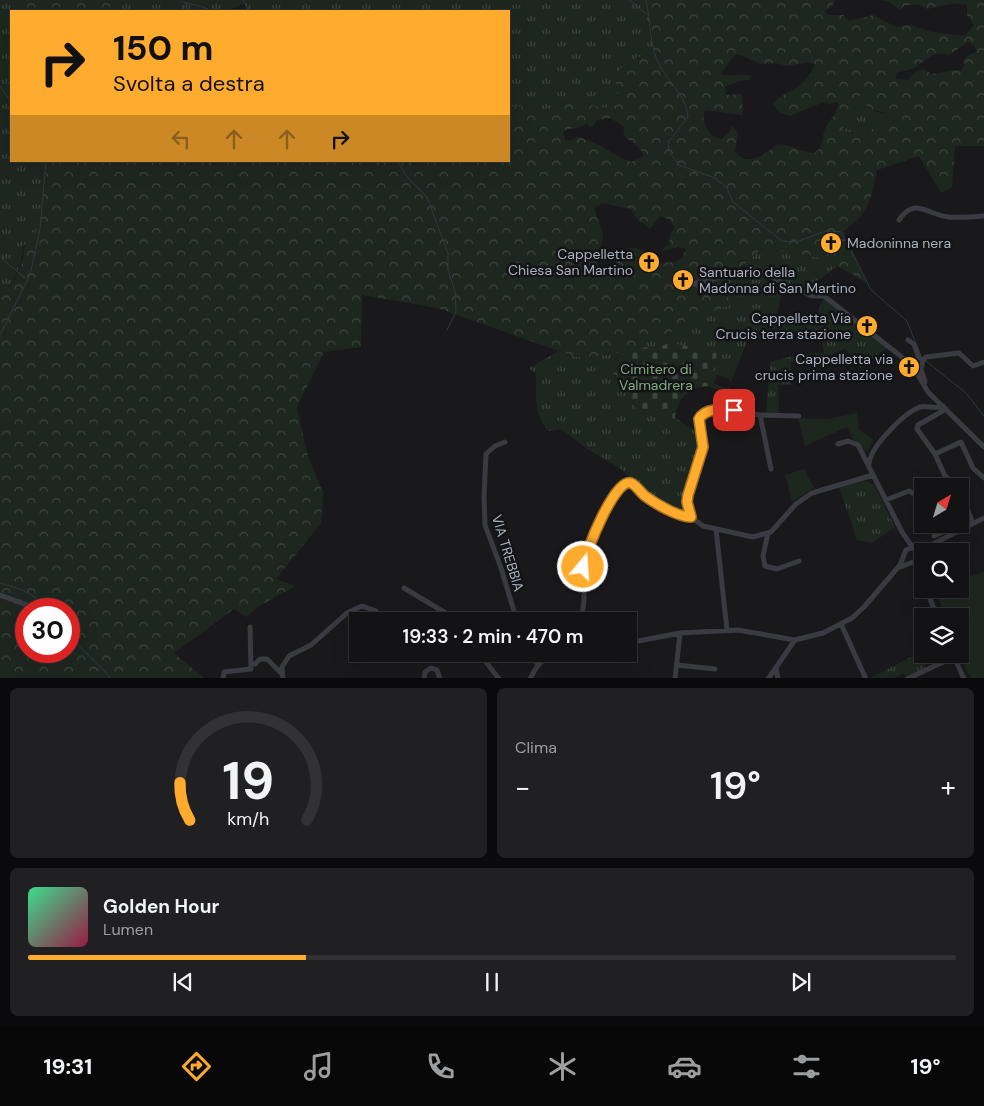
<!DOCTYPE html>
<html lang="it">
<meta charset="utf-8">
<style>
body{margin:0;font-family:"DM Sans",sans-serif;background:#202022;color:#f1f3f6;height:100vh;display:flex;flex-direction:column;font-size:19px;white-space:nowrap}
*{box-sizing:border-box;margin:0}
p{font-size:16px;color:#9d9ea0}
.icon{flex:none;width:28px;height:28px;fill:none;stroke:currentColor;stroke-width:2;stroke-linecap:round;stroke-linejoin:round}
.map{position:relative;height:678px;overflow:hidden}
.panel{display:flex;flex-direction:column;gap:10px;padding:10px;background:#0a0a0c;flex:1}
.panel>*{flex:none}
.guide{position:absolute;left:10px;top:10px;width:500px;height:152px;border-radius:0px;box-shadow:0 5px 20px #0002,0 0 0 1px #323234;background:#ffab2d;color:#111;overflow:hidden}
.needle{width:32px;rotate:38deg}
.tools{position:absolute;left:914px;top:478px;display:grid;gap:10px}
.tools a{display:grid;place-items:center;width:55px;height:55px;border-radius:0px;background:#131315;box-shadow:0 5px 20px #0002,0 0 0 1px #323234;font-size:25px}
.speed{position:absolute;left:15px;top:598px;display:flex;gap:10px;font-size:25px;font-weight:700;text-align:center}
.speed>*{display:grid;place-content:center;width:65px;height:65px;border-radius:50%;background:#131315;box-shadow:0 5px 20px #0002,0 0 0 1px #323234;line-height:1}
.speed .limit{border:8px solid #d22;background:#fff;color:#111}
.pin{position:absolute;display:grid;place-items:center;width:42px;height:42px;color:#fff;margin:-21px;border-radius:10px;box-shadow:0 2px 8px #0006}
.me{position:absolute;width:55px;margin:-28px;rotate:18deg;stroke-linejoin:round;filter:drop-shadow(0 0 4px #0008)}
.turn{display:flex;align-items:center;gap:18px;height:105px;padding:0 20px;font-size:22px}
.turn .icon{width:65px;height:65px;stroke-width:2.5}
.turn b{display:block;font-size:35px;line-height:42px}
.lanes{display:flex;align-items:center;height:48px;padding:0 20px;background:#0003;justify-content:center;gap:25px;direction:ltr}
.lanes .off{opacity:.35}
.big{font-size:38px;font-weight:600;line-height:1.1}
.panel .widget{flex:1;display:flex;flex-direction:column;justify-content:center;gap:8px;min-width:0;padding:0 18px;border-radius:8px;background:#202022}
.panel .dial{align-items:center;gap:0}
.dial svg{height:130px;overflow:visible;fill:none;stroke:#323234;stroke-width:7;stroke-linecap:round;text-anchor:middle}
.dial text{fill:#f1f3f6;stroke:none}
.song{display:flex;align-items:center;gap:15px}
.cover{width:60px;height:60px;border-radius:8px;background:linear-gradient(135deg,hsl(150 70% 55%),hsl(340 70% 35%))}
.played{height:5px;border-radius:2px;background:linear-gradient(90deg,#ffab2d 30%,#323234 30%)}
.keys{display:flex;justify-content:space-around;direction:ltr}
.heat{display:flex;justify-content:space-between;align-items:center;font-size:28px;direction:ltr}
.panel .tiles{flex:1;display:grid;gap:10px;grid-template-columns:1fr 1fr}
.widget:last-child{grid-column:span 2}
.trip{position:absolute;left:349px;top:612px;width:288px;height:50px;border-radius:0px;background:#131315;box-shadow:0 5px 20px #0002,0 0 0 1px #323234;font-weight:600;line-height:50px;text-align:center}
.dock{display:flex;height:80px;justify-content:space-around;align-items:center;background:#080808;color:#9d9ea0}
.dock .icon{width:35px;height:35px}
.dock .active{color:#ffab2d}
.dock b{font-size:22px;color:#f1f3f6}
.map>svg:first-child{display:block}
</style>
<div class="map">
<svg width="984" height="679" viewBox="0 0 984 679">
<defs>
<pattern id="grass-tufts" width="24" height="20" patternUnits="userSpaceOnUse" patternTransform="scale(1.25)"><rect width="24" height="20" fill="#1e271f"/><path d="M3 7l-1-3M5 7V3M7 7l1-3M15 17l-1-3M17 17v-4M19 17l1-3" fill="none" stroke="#3c443e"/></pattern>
<pattern id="forest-crowns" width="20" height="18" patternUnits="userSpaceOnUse" patternTransform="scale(1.25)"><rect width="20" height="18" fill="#1e271f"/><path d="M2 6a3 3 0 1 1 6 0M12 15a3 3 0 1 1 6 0" fill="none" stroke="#3c443e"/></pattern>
<pattern id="cemetery-stones" width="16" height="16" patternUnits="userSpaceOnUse" patternTransform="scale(1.25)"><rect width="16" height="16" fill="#1e271f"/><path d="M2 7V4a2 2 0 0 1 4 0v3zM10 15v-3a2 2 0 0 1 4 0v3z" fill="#3c443e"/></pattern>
</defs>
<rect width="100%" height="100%" fill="#19191c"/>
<path fill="url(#grass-tufts)" d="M0,0H21L23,11H11V161H46L40,229L23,246C22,268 14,282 0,298Z
M115,0H646L655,55L637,57L619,92L607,108L571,101L539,113L523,107L509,106V11H249L244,4L227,11H112L110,7Z
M861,95L875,112L889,114C882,131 858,135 842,131C846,119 848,101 861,95Z
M762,248L823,258L837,266L805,291L752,267L743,266Z
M752,271L782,288L777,315L818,312L823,298L887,348L860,368L845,348L827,359L791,362V385H778L779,414H766L770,362L800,354L824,353L820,333L772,340L749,337L730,384V379L716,375L714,384L727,388L730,387L727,396H725V393L707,386L693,389L631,350L615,359L617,375L640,412L653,408L670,414L695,431L698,444L682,499L683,512L651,497L620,468L589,450L561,429L549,431C534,417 536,394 536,374L529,368L559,351L576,357L666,336L727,294V277Z
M864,480L874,485L895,527L872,543L857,540L839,487Z
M922,651V654H947L949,657L925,665V668L906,677L904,674L893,678L869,679Z"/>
<path fill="url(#forest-crowns)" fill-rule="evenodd" d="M21,0H115L110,7L112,11H23Z
M646,0H836L830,8L824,11L828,15H843L849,21L873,15L896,27L910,25L932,32L965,36L974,25L967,15V5L955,3L927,9L920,5H906L900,10L889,2L881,0H984V146H955L952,187L941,193L919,156L877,170C871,200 869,214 842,232L867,283L823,258L762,248L743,266L727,275V294L731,305L688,320L666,336L610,355L576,357L437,308L362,295L361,347L324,352L297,407L307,453L323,493L321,523L276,579L295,586L256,608L247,617L234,609L174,653L204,678L0,679V298C9,288 17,278 21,265C25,254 23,245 29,234L40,228L46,161H509V106L523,107L539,113L571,101L607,108L619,92L613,77C627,60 633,57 655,55ZM968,42L974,46L977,51L966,57L963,62L965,65L961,71L954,70L932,74L923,69L915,72L908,80L895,79L897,73C902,71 909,70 913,68C928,61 930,50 949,55ZM735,55H741L760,64L776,63L787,66L809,62L815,65C804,92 781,90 773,105L781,113L790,116L823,102L829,104L838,102C838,115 831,117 826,127C820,139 827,141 815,153C801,152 792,145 778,144C765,154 747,168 735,152L738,134L732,126L729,133L721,139L712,136C706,128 701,121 705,110L743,115L742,94L726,95L725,87L739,81L749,80L752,76C740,73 732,77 720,74ZM861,95L868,108L889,114C882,131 857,135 842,131C846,119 848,101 861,95ZM610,118L624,126C622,140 628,138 636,145C639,147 642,152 644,155L631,162C612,155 596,140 577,137L570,141L565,140L563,131C573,127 576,130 587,123L589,127L593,126L597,120ZM602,203L631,209L636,218L650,229L660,216C668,218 672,221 675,229L671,232L669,244L661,251L679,247L686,249L682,258L675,262L658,263C647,250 636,244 620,251L616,265L607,270L598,267L595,258C610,233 600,231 594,208ZM26,609H69V651H26Z"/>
<path fill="url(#cemetery-stones)" d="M670,343L716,351L717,353L709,386C686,387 673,404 675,425L654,410L643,414L638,411L617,375L608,372C627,338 644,353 670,343Z"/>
<path fill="#1e271f" d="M857,413L859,430L873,439L867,452L853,439L847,427L805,446L798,418L828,419Z
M804,469L814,488L792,502L785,475Z
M960,558L971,576L984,572V678H971L957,654H960V616H946L934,589H960Z"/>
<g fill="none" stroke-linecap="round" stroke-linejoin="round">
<path stroke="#2d3a41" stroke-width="1" d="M243,0L249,11
M629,0L648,15
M646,0C651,21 649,43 658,62C667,82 686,94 688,117L669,141L668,150L679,165L715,178L727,188L733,202L782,241L796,242L826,231L842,232L871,290L907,321L921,356
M183,2L203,7L212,11
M0,86L11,102
M398,161L407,177L427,197L448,253V270L455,291L456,312L447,330
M0,257L26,279
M0,335L30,275L40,229L46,161
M926,361L966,393L984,416
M0,583C18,588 35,593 47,609
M69,635C82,651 98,662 111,679"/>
<path stroke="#393b41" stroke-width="5" d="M899,220C915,196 928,215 948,217C960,218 973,217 984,216
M689,285L753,269L812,296H824L912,365L928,392L984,447
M908,340L914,344L918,356L923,361
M925,382L921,369L923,361L926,357L959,353L973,366L984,362
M946,409L918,425L917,429L935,454L945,476L957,486
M760,415L771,469
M505,442L495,446L486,454L484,497L485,525L501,568L517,621
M838,444L848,441L858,445L902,532L913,548
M935,454L961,442L973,468L984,478
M869,464C870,447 904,413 920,407C928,405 935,410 943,406
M960,491L973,523
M886,500L909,491L922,498
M691,517L687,502L688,495L703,447L698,422L702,413L727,410L760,415L799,416
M716,529L727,630
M768,533L763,556L765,566L777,569L799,561
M934,536L947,530L950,535
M916,550L929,546L984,518
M918,558L922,578
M900,567L916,561L922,552
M404,588L459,621
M926,589L937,616
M0,595L38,609
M581,621L584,601V558L611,500L620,487L627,483H632L645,496L661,505L691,517L703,526L753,537L771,532L796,504L812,493L873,475
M841,624L866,679
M628,643L680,633L738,630L795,640L823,633L852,618L864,607L900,565L906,550L911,548L916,550
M480,654L499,679
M532,654L537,664
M953,654L964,679
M255,664L260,659H267L282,674
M677,665L715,669
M776,667L778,679
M223,679L224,672L251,669L250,627
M283,679L282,667L289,656L311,645L347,613L362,606L376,611
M424,679L425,672L431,668L437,670L440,679
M530,679C542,654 548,658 573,654
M675,679L680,633
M768,679L795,640
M907,679L954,657"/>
</g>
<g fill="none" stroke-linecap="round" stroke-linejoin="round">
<g stroke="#a66f1d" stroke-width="12">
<path id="route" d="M583,567C585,553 615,477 631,483C636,485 641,493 645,496C656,504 678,517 691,517L687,502L688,495L703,447L699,419C705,408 722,409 734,410"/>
</g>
<use href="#route" stroke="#ffab2d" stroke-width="9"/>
</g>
<defs>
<g id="church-disc" transform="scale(1.125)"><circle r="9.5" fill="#ffab2d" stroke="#141417"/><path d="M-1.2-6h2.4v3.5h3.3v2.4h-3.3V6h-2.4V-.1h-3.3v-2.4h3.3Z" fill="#111"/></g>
</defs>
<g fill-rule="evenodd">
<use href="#church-disc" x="831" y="243"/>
<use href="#church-disc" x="649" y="262"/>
<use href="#church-disc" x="683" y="280"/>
<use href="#church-disc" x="867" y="326"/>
<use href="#church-disc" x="909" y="367"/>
</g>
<g text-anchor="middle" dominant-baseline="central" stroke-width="5" stroke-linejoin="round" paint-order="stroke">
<g font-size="14" fill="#aab1bc" stroke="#141417" text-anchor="end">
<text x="847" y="243" text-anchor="start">Madoninna nera</text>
<text x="633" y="254">Cappelletta<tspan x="633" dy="16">Chiesa San Martino</tspan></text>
<text x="699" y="272" text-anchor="start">Santuario della<tspan x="699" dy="16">Madonna di San Martino</tspan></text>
<text x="851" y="318">Cappelletta Via<tspan x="851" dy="16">Crucis terza stazione</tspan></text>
<text x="893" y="359">Cappelletta via<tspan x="893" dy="16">crucis prima stazione</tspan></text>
</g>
<g font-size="14" fill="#7fa97f" stroke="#141417">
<text x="656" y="369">Cimitero di<tspan x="656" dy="16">Valmadrera</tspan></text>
</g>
<g font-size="14" fill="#aab1bc" stroke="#141417">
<text transform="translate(508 553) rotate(73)">VIA TREBBIA</text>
</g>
</g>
</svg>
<div class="tools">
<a><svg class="needle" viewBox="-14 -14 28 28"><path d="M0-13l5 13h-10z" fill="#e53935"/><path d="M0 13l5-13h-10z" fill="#9d9ea0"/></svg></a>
<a><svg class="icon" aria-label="search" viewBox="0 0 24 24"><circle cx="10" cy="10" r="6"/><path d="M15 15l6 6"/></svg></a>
<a><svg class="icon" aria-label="layers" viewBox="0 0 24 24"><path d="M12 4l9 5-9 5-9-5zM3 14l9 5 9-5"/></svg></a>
</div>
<div class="speed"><div class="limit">30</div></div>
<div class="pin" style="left:734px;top:410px;background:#d93025"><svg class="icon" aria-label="arrive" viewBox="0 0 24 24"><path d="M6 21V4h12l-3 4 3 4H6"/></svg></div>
<svg class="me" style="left:583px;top:567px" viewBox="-20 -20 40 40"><circle r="17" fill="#ffab2d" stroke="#fff" stroke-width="3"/><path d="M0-11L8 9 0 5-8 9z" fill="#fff"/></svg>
<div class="trip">19:33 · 2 min · 470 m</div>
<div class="guide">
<div class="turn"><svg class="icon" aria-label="right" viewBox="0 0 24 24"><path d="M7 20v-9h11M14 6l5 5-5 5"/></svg><div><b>150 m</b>Svolta a destra</div></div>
<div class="lanes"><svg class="icon off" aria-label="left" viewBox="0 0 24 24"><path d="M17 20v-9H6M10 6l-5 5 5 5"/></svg><svg class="icon off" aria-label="ahead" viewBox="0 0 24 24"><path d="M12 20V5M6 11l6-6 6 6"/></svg><svg class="icon off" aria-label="ahead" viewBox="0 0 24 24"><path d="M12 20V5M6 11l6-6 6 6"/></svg><svg class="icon" aria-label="right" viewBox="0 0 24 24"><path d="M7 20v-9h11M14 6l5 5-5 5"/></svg></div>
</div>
</div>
<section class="panel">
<div class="tiles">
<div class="widget dial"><svg viewBox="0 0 100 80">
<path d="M14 69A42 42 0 1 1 86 69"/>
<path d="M14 69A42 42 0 0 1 8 46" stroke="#ffab2d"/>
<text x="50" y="56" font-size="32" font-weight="700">19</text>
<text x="50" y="72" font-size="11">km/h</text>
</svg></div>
<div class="widget"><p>Clima</p>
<div class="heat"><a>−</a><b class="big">19°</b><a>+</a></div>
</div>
<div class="widget">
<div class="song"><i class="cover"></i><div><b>Golden Hour</b><p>Lumen</p></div></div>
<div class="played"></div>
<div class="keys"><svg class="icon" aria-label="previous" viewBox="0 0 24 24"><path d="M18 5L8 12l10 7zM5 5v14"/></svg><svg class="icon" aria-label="pause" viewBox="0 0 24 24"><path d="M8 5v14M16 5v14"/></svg><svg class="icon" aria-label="next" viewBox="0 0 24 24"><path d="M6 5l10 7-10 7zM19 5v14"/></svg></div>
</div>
</div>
</section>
<nav class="dock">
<b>19:31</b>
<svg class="icon active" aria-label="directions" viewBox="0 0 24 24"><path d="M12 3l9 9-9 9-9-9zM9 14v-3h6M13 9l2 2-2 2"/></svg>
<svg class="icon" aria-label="music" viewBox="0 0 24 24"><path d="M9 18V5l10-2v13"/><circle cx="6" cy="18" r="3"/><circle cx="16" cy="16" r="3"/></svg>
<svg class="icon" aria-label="phone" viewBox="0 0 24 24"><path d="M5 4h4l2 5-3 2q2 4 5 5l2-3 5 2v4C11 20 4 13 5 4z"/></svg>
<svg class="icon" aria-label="climate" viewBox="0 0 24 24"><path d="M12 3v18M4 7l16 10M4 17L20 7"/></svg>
<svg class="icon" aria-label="car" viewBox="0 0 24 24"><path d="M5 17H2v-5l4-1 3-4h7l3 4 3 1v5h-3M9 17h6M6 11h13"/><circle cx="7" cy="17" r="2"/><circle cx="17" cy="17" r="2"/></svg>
<svg class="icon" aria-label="filters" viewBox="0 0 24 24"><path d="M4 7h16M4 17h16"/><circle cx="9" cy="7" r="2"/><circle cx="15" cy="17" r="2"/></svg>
<b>19°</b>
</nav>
